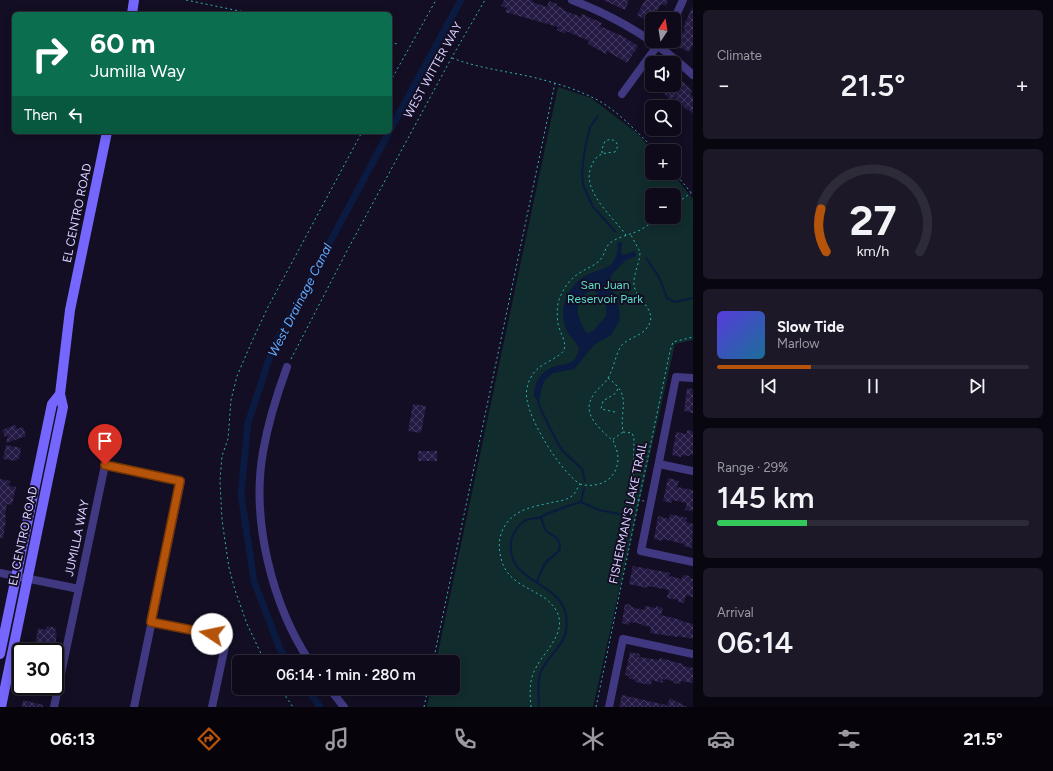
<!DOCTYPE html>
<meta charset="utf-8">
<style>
body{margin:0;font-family:Figtree,sans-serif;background:#1c1827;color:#f1f3f6;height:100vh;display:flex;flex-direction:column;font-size:15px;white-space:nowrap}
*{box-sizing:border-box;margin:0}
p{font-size:13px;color:#9b9aa2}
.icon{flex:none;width:22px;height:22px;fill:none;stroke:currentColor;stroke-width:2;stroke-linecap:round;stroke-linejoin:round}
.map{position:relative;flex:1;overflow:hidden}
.panel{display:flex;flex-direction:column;gap:10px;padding:10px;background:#08060e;width:360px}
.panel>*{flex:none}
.top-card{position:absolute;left:12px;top:12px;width:380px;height:122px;border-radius:6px;box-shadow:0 2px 10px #0003,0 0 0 1px #2e2b39;background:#0b6e4f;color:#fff;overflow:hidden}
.needle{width:26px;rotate:12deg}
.fabs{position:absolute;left:645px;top:12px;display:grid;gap:8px}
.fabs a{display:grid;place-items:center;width:36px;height:36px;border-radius:6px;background:#0e0a1a;box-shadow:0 2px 10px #0003,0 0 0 1px #2e2b39;font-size:20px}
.speed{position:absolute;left:12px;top:643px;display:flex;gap:8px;font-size:20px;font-weight:700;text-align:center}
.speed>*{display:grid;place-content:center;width:52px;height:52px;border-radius:50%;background:#0e0a1a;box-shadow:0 2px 10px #0003,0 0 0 1px #2e2b39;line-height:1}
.speed .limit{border:2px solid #111;border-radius:6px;background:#fff;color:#111}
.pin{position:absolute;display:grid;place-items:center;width:34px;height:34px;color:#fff;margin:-41px -17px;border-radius:50% 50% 50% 0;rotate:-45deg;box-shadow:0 0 4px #0007}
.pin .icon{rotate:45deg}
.me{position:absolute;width:44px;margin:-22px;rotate:281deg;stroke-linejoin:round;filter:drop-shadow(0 0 3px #0008)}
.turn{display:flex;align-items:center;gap:14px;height:84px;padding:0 12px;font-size:18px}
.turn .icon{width:52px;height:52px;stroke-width:2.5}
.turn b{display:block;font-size:28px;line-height:34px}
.then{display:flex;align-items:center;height:38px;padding:0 12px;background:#0003;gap:8px;font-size:15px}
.big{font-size:30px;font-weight:600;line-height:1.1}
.panel .tile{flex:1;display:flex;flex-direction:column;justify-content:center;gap:6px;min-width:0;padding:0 14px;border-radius:6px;background:#1c1827}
.panel .dial{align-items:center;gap:0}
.dial svg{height:104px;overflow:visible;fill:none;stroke:#2e2b39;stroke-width:7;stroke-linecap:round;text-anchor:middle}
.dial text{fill:#f1f3f6;stroke:none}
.song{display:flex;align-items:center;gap:12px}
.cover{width:48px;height:48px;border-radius:6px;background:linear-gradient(135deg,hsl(250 70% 55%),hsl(200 70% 35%))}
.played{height:4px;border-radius:2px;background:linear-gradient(90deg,#b45309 30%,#2e2b39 30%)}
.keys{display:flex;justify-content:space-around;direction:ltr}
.heat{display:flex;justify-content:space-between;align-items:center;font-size:22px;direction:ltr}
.charge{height:6px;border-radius:3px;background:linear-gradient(90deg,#34c759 29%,#2e2b39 0)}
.trip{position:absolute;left:232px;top:655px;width:228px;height:40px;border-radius:6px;background:#0e0a1a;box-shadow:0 2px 10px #0003,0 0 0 1px #2e2b39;font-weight:600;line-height:40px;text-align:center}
.menu{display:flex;height:64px;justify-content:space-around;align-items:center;background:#06040a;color:#9b9aa2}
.menu .icon{width:28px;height:28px}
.menu .selected{color:#b45309}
.menu b{font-size:18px;color:#f1f3f6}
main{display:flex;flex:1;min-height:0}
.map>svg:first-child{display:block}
</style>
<main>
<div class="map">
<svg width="693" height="707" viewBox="0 0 693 707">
<defs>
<pattern id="building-cross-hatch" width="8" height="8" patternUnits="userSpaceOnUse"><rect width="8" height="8" fill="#251a44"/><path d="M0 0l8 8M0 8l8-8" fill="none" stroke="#443a60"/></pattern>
</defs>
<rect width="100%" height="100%" fill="#130e23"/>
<path fill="#112c2d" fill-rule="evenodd" d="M558,87L591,98L637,133L653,151H652V173H672L693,199V340L675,344L593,707H427L431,688H453V662H436ZM652,195H674V217H652Z"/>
<path fill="#0a1a40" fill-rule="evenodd" d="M622,242L621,253L624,255L635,251L636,254L635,257L626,260L613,273L608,283L609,288L617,296L620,315L619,322L611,335L594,345L574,369L553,373L545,380L541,390L540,399L534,397C534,381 541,371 556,366C563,364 571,365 576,358C577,355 578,352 579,349C577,341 569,337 566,329C557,306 570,282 591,273C599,270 608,269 613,262C616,259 617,252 618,248L617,245V243ZM594,290L606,306V316L594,330L588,333L586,332C576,317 571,295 594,290Z"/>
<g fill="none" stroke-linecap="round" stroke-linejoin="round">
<path stroke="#0a1a40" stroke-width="2" d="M598,116L590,127L585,148L582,172L583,185L593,207L615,231
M646,258L659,277L667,298L675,302L693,298
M537,398L541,410L557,442L563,451L582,469L585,481
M581,502L584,488
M537,582C540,575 542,567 547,561C555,553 565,552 557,538C543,530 546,532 541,517
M539,707C539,695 537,686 540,674C548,651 571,646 566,615C560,581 506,583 511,542C512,534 519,524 526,520C531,518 536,519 541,517C544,516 546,514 549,513C560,509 570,505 581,502L599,510L625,515"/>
<path stroke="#0a1a40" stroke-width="7" d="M390,130L461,0
M289,662L280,649L254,581L241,494L248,423L272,350L389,132
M307,688L320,707"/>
</g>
<path fill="url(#building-cross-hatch)" d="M504,0H533L532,2L547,7L549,1L557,4V6L564,9L563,10L581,17L582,14L602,23L600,26L624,37L638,46L627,63L607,51L606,54L588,44L589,41L566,31L565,34L557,30L558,27L505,12L507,8L501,6Z
M603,0H629L625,10Z
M645,0H668L666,6L661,4L655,15L662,19H652V23L637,15Z
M693,6V44L689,52L673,44L676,39L679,41L685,28L683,27Z
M674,77L679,82L681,80L692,91L690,94L693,97V114L688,109L687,110L674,97L671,100L655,85H674Z
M687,388L693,389V413L684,411Z
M413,404L426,406L421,433L408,431Z
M15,425L17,429L23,427L26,436L6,443L8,436L5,437L2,430Z
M687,430L693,431V455L690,454V456L681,455V457L672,455L676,432L687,434Z
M6,445L21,448L19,459L17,458V461L3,459Z
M418,451H437V461H418Z
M668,478L679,481L677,487L693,490V511L685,510L687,503L672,500V503L663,501Z
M0,479L10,481L9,486L16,487L12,505L7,504L5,515H6L5,520H6L3,538H0Z
M670,514L687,518L686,522L693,524L692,548L684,546V544L663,539V541L654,539L658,516L669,519Z
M633,566L670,573L669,576L682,579L683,575L690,576L689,578L693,579V597L686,595L684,603L678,602L679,600L667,598L669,590L648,586L647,588L629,584Z
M625,604L631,605V607L644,610L645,606L656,608V606L663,608L661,615L682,620L681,621L693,624V639L678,636V637L650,633L651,627L641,625V624L630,622L629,625L622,623Z
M46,626L56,628L55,633H57L55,646L54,650H52L51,652H41L42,649L34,648L37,635L38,628L46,630Z
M630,652L640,654L639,657L659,660L660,658L683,664V666L693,668V683L681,681L680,684L673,683L674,681L663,679V683L652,680L651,685L635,682V680L629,678L630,676L625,675Z
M622,695L666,705V707L670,698L687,707H619Z
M23,700L43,705V707H22Z"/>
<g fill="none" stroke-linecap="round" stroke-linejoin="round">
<path stroke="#2fb3b4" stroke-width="1" stroke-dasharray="2 3" stroke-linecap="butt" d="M186,0L254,14
M390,42L397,44
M452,58C478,68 505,71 532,77C556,83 580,90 601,102C622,115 639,134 656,151
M390,82L436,0
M602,153V149L605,141L611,139L616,142L618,146L615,152C602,153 596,154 591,167C581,191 614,218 626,235
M674,172L693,195
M674,205L691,193
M291,359L348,249L452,57L485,0
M608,378C633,396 619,408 623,432L612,440C599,428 580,413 594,394C598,388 605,384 608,378C614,368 615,356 621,346C628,338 639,337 646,329C661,311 636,301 634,285C633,274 640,263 640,252L631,235
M615,412L601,409L603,401L616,393L618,388
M623,432L632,433L634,438L633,499L644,501
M580,484C598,489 618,480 618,458C618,452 615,446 613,440
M265,662L247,624L235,590L229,568L222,520L220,481L222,456L228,439L231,400L237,376L253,339L268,307L362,132
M433,662L555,83
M280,688L293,707
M424,707L428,688
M531,707C530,696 529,685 533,674C540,654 568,635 557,612C544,586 505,591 500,553C498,543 500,533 506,524C517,508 537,506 554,502C560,501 567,500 572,496C576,493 577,488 580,484C560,471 531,423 527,400C525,391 528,381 533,374C540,363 560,358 564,350C567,342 560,333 558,324C557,317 557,310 558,303C562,290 569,279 581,272C587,268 594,266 599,261C605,256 604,248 610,243C618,237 629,235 638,231C645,228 652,222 658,217
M596,707L670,351L673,342L693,337"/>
<path stroke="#403982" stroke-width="8" d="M572,0C617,17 658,42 693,75
M674,20L683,0
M622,94L660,42
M287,367C277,394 268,423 263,452C251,520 272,605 310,662
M693,378L676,377L641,551L693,562
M659,464L693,471
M0,573L79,589
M151,622L227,637L212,707
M329,688L344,707
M54,707L105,465L181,481L134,707
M609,707L623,639L693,654"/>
<path stroke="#7567fe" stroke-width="10" d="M132,14L134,0
M0,654L52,404L60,394
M1,707L63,407L60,394L70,310L107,132"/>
</g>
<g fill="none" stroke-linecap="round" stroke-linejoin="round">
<g stroke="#753606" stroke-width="10">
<path id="route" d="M105,465L180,481L151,622L212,634"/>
</g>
<use href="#route" stroke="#b45309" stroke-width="7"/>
</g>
<g text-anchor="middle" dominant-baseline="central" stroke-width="4" stroke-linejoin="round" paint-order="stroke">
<g font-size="12" fill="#d8d0ff" stroke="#130e23">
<text transform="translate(433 70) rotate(-61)">WEST WITTER WAY</text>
<text transform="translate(77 213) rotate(-78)">EL CENTRO ROAD</text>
<text transform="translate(628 513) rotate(-78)">FISHERMAN’S LAKE TRAIL</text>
<text transform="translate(23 536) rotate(-78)">EL CENTRO ROAD</text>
<text transform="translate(77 538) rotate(-78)">JUMILLA WAY</text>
</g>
<g font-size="12" fill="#5cdfc7" stroke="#130e23">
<text x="605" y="285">San Juan<tspan x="605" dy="14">Reservoir Park</tspan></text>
</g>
<g font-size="13" font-style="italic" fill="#5eaafe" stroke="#130e23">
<text transform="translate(300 300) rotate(-63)">West Drainage Canal</text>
</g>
</g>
</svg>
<div class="fabs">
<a><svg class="needle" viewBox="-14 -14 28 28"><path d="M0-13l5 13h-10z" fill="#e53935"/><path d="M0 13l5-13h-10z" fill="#9b9aa2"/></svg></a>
<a><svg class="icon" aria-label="sound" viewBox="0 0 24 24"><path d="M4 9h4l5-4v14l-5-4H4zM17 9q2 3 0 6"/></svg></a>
<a><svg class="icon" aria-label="search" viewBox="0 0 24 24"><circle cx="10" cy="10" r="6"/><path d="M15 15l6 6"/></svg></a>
<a>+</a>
<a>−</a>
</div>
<div class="speed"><div class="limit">30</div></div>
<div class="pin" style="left:105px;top:465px;background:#d93025"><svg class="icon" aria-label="arrive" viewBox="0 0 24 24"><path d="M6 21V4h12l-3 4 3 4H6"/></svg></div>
<svg class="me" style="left:212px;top:634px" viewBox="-20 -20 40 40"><circle r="19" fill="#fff"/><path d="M0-13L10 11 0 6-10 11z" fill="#b45309"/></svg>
<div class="trip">06:14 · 1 min · 280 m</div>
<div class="top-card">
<div class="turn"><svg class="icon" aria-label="right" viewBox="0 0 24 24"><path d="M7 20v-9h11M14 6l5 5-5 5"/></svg><div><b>60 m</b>Jumilla Way</div></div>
<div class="then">Then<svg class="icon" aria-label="left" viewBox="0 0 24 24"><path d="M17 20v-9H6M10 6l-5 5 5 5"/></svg></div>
</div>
</div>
<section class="panel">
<div class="tile"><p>Climate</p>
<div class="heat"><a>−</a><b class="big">21.5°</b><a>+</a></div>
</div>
<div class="tile dial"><svg viewBox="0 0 100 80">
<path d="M14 69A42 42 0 1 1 86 69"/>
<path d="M14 69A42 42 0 0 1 10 36" stroke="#b45309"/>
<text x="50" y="56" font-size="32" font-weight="700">27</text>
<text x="50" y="72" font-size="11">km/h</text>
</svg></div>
<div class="tile">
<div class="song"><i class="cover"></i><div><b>Slow Tide</b><p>Marlow</p></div></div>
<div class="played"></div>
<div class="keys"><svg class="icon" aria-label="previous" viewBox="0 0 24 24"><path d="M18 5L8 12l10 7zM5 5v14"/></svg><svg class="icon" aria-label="pause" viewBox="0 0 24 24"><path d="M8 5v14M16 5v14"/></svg><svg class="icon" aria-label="next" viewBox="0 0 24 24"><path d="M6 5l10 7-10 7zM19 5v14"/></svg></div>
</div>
<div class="tile"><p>Range · 29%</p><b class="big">145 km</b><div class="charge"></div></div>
<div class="tile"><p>Arrival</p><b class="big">06:14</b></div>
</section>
</main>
<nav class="menu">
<b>06:13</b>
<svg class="icon selected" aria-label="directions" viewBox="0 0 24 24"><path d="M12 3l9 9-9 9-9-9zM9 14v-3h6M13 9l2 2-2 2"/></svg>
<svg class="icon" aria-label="music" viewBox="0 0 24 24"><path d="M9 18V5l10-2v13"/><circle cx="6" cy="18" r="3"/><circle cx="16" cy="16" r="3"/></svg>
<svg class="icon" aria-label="phone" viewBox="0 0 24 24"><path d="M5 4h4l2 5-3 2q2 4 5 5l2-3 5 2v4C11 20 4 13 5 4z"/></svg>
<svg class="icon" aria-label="climate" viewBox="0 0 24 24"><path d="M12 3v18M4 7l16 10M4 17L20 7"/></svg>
<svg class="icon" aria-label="car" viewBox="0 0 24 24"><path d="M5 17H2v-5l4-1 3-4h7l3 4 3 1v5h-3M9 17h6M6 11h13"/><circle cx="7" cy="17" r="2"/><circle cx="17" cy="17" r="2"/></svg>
<svg class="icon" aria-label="filters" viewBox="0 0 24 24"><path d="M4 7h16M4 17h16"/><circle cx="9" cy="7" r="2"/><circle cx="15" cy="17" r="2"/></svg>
<b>21.5°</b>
</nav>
